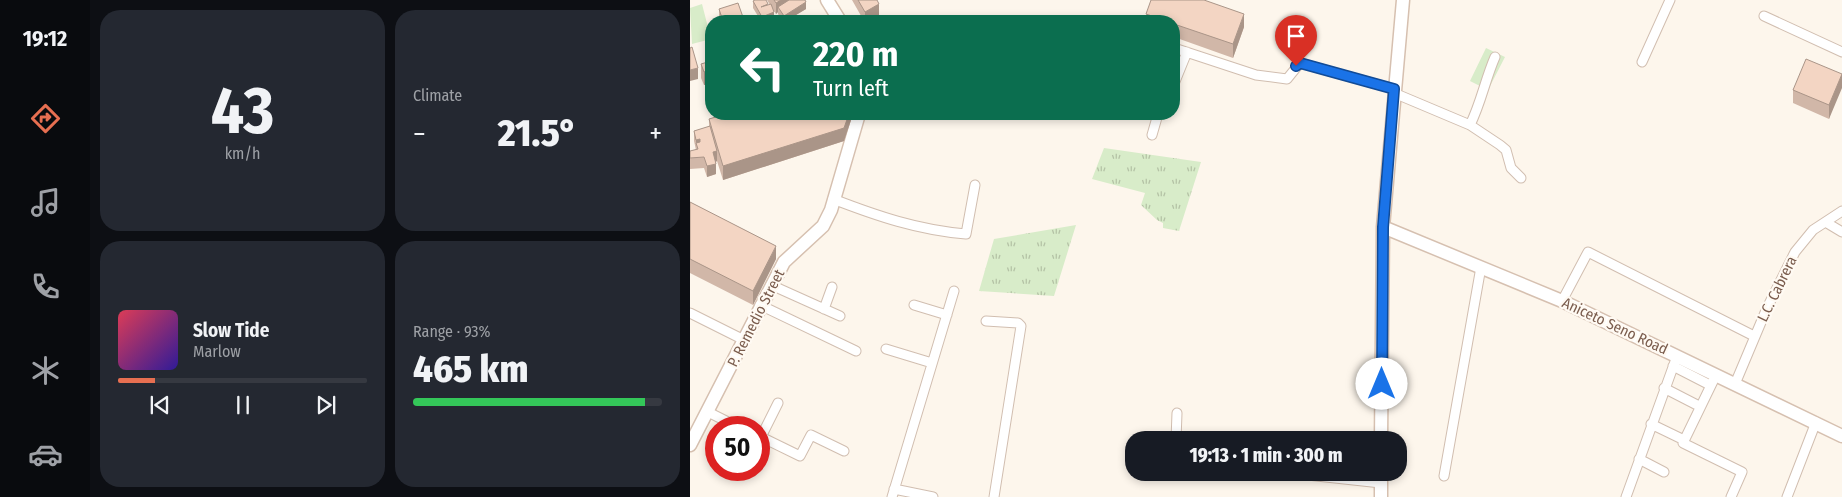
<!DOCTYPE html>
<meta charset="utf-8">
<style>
body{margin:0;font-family:"Fira Sans Condensed",sans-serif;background:#242831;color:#f1f3f6;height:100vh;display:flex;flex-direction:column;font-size:19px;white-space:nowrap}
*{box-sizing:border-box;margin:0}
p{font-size:16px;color:#9ea1a6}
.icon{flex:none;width:28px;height:28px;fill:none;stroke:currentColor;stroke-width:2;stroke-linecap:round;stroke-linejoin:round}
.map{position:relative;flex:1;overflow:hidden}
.drawer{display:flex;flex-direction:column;gap:10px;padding:10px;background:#0d0f14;width:600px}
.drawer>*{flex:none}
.guide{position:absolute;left:15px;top:15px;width:475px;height:105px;border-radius:20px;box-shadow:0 2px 8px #0003;background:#0b6e4f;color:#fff;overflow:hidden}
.speed{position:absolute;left:15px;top:416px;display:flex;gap:10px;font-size:25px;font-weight:700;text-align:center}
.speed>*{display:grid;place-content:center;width:65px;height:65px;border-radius:50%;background:#171b24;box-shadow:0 2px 8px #0003;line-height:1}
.speed .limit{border:8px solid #d22;background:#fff;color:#111}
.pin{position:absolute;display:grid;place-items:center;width:42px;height:42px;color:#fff;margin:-51px -21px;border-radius:50% 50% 50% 0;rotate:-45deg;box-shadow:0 0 5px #0007}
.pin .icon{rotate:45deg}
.me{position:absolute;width:55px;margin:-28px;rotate:0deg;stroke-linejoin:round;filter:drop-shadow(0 0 4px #0008)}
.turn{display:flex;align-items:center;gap:18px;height:105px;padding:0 25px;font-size:22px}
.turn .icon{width:65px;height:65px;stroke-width:2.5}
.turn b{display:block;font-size:35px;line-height:42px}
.big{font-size:38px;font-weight:800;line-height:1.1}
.drawer .widget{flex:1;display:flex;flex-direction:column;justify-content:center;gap:8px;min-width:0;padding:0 18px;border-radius:20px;background:#242831}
.drawer .dial{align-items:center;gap:0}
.dial b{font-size:65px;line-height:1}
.song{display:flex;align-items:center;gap:15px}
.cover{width:60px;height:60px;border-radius:8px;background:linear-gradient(135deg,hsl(350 70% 55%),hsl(250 70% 35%))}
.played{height:5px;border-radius:2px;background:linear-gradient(90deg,#e76f51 15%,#363941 15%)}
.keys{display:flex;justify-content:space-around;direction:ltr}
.heat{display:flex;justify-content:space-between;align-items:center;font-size:28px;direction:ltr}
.charge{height:8px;border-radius:4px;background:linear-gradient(90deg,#34c759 93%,#363941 0)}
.drawer .tiles{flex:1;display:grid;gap:10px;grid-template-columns:repeat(2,1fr)}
.trip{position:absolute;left:435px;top:431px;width:282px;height:50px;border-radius:20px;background:#171b24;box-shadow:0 2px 8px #0003;font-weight:800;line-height:50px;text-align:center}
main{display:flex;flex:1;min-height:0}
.dock{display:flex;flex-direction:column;width:90px;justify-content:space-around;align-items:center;background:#090b0e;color:#9ea1a6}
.dock .icon{width:35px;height:35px}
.dock .on{color:#e76f51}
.dock b{font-size:22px;color:#f1f3f6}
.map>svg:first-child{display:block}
</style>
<main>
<nav class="dock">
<b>19:12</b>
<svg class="icon on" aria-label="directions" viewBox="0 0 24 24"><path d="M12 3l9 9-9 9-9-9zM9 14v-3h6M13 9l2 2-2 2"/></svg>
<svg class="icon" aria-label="music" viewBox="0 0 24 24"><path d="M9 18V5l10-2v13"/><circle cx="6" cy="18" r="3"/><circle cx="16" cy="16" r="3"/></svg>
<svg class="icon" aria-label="phone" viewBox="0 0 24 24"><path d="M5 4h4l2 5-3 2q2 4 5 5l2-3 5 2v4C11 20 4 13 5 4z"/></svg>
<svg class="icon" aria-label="climate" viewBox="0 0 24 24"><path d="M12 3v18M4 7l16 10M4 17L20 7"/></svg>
<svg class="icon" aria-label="car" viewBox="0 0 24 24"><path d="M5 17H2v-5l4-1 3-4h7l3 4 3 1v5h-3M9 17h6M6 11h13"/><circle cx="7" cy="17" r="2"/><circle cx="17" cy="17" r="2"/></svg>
</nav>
<section class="drawer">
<div class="tiles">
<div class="widget dial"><b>43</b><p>km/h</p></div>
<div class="widget"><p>Climate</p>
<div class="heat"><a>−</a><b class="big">21.5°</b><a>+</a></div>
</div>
<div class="widget">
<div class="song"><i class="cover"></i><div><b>Slow Tide</b><p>Marlow</p></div></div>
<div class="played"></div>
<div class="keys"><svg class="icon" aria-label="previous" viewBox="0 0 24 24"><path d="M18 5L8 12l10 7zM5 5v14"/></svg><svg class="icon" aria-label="pause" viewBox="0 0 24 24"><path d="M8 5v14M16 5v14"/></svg><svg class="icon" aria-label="next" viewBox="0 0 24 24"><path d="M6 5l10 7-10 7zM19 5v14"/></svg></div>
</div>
<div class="widget"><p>Range · 93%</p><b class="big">465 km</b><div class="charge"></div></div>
</div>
</section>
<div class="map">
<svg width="1152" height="497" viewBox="0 0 1152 497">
<defs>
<pattern id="grass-tufts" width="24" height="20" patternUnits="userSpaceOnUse" patternTransform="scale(1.25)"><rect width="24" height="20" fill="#d8ecc9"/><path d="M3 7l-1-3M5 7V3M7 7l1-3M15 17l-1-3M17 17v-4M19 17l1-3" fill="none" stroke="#b4c2a5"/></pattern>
</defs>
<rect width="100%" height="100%" fill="#fdf6ec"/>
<path fill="url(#grass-tufts)" d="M414,148L511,162L489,231L473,228V223L467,220L451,205L455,193L402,179Z
M386,225L364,296L289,291L304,239Z"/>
<path fill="#d8ecc9" d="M12,4L21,39L2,44L0,8Z
M796,48L815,57L798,90L780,81Z"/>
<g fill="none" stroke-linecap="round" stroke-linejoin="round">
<g stroke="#d1beb0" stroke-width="11">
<path id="street" d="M1074,16L1152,52
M484,48L566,75L597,79L610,63L704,89
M952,62L980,0
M484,84L497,52
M704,93L780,125L810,145L816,150L821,168L831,178
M780,125C791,103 795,80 805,57
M462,135L468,114
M143,199C187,216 228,230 276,234L285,185
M1137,223L1152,232
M81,285L150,316
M872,301L898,252L1064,336
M70,305L166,351
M224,305L257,315
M134,309L142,287
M0,313L54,340
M296,321L328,323L331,326L304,497
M196,349L242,363
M983,366L1020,385
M1026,375L993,443L1052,472L1041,497
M1045,384L1077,308L1105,252L1123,230L1152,211
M974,388L1009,406
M18,412L50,428
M961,424L992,439
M69,436L110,456L121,435L154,451
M71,437L88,403
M486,440L487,413
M949,459L974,472
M590,472L691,483
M754,476L791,267
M204,489L243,497
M202,497L264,291
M936,497L987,356
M1097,497L1126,422"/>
</g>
<g stroke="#d6c0b0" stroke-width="15">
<path id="secondary" d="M137,0L150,21
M693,227L872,301L1152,436
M691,440L693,227L713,0
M0,445L94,262L133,226L141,210L169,114
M691,497V472"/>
</g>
<use href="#street" stroke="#fff" stroke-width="9"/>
<use href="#secondary" stroke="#fff" stroke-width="12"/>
</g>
<path fill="#d1b7a8" d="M77,0H115L116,9L96,21H93L88,14V12L86,14L82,8L84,19L80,21H71L63,8V1L78,5H80Z
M162,0H187L189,15L178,21H174Z
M29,9L54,21H29Z
M456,14L554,27L543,58L484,37V21H456Z
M21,34V58L18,48V35Z
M21,61V83L14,85L11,78V64Z
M1152,74L1139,119L1103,103V90Z
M36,114H163L154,141L33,180L27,161L26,162V174L17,177L14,168L0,169V151L6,150L4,141V131L19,127V119Z
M0,202L86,259L63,305L0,273Z"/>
<path fill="#aa9588" d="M91,0H106L88,7V12L86,14V3Z
M116,2V9L96,21H94V16Z
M189,4V15L178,21H175V12Z
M84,12V19L80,21H72V17Z
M554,14V27L543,58V44Z
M8,68V79L0,81V70Z
M21,69V83L14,85V72Z
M1152,74V88L1139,119V105Z
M159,114H163L154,141L33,180V166Z
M10,139V149L6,143V150V140Z
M27,151V161L23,163V152Z
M26,164V174L17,177V166Z
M86,246V259L63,305V291Z"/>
<path fill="#f3d5c3" stroke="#aa9588" d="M65,0H76L78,4L71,7L81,4L84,12L72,17L63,1Z
M84,0H91L86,3Z
M99,0H115L116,2L94,16L88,7Z
M168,0H187L189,4L175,12Z
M461,0H514L554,14L543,44L484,24V21H477L456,14Z
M48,3L54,20L49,21H33L29,9Z
M21,34V44L18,35Z
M2,47L8,68L0,70V48Z
M1116,59L1152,74L1139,105L1103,90Z
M21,61V69L14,72L11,64Z
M36,114H159L154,128L33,166L19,119Z
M20,126L27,151L23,152L26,164L17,166L14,157L0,158V151L8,149L6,143L10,142V139L6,140L4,131Z
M0,202L86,246L63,291L0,259Z"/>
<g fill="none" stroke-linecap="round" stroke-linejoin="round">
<g stroke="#114b97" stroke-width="12">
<path id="route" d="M606,66L610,63L704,89L693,227L692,384"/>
</g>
<use href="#route" stroke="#1a73e8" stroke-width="9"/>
</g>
<g text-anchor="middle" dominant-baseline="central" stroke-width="4.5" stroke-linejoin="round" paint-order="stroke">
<g font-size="15" fill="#7a5c4d" stroke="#fffaf3">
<text transform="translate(1087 289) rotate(-64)">L.C. Cabrera</text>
<text transform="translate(66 318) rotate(-63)">P. Remedio Street</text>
<text transform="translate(925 326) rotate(25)">Aniceto Seno Road</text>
</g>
</g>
</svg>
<div class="speed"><div class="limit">50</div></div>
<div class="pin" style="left:606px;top:66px;background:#d93025"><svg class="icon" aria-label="arrive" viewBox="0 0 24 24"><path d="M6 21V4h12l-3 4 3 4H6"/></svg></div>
<svg class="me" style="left:692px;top:384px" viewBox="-20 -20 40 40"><circle r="19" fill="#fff"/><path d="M0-13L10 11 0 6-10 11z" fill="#1a73e8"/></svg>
<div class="trip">19:13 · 1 min · 300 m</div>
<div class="guide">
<div class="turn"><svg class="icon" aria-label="left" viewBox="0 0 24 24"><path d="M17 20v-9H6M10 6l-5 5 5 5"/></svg><div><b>220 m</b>Turn left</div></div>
</div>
</div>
</main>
